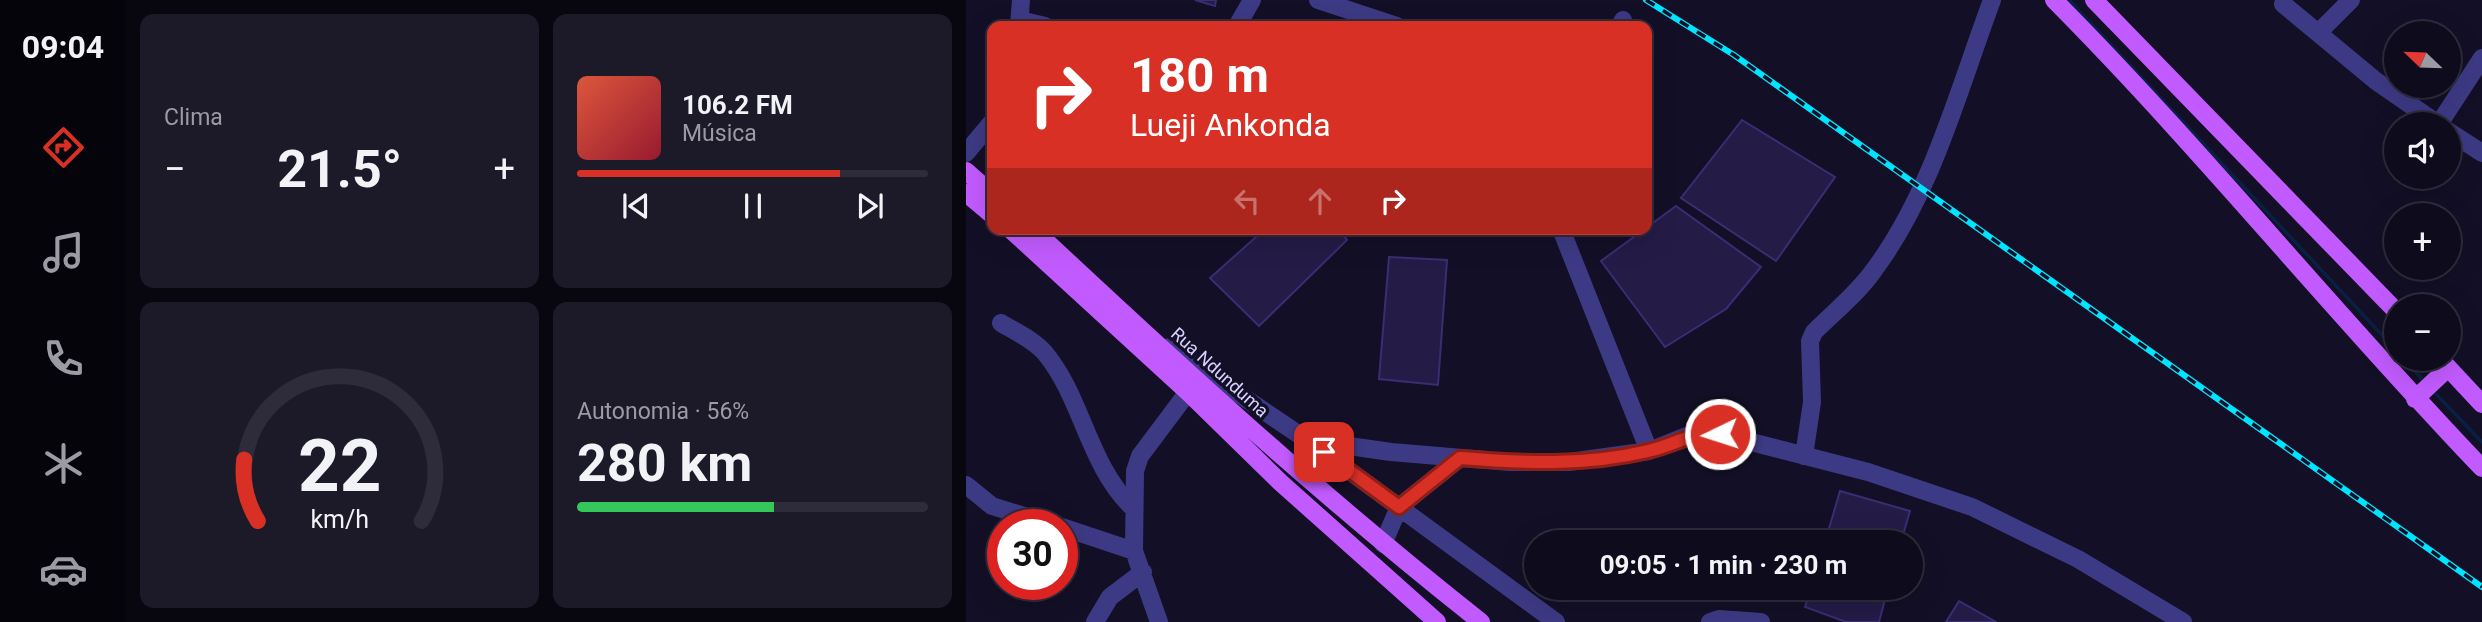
<!DOCTYPE html>
<html lang="pt">
<meta charset="utf-8">
<style>
body{margin:0;font-family:Roboto,sans-serif;background:#1c1929;color:#f1f3f6;height:100vh;display:flex;flex-direction:column;font-size:26px;white-space:nowrap}
*{box-sizing:border-box;margin:0}
p{font-size:23px;color:#9b9ba3}
.icon{flex:none;width:38px;height:38px;fill:none;stroke:currentColor;stroke-width:2;stroke-linecap:round;stroke-linejoin:round}
.map{position:relative;flex:1;overflow:hidden}
.details{display:flex;flex-direction:column;gap:14px;padding:14px;background:#08060f;width:840px}
.details>*{flex:none}
.top-card{position:absolute;left:21px;top:21px;width:665px;height:214px;border-radius:14px;box-shadow:0 7px 28px #0002,0 0 0 2px #2e2b3b;background:#d93025;color:#fff;overflow:hidden}
.needle{width:46px;rotate:293deg}
.buttons{position:absolute;left:1418px;top:21px;display:grid;gap:14px}
.buttons a{display:grid;place-items:center;width:77px;height:77px;border-radius:50%;background:#0e0b1c;box-shadow:0 7px 28px #0002,0 0 0 2px #2e2b3b;font-size:35px}
.speed{position:absolute;left:21px;top:509px;display:flex;gap:14px;font-size:35px;font-weight:700;text-align:center}
.speed>*{display:grid;place-content:center;width:91px;height:91px;border-radius:50%;background:#0e0b1c;box-shadow:0 7px 28px #0002,0 0 0 2px #2e2b3b;line-height:1}
.speed .limit{border:10px solid #d22;background:#fff;color:#111}
.pin{position:absolute;display:grid;place-items:center;width:60px;height:60px;color:#fff;margin:-30px;border-radius:14px;box-shadow:0 4px 10px #0006}
.me{position:absolute;width:77px;margin:-38px;rotate:266deg;stroke-linejoin:round;filter:drop-shadow(0 0 5px #0008)}
.turn{display:flex;align-items:center;gap:24px;height:147px;padding:0 28px;font-size:32px}
.turn .icon{width:91px;height:91px;stroke-width:2.5}
.turn b{display:block;font-size:49px;line-height:60px}
.lanes{display:flex;align-items:center;height:66px;padding:0 28px;background:#0003;justify-content:center;gap:35px;direction:ltr}
.lanes .off{opacity:.35}
.big{font-size:52px;font-weight:700;line-height:1.1}
.details .card{flex:1;display:flex;flex-direction:column;justify-content:center;gap:10px;min-width:0;padding:0 24px;border-radius:14px;background:#1c1929}
.details .dial{align-items:center;gap:0}
.dial svg{height:182px;overflow:visible;fill:none;stroke:#2e2b3b;stroke-width:7;stroke-linecap:round;text-anchor:middle}
.dial text{fill:#f1f3f6;stroke:none}
.song{display:flex;align-items:center;gap:21px}
.cover{width:84px;height:84px;border-radius:10px;background:linear-gradient(135deg,hsl(10 70% 55%),hsl(350 70% 35%))}
.played{height:7px;border-radius:4px;background:linear-gradient(90deg,#d93025 75%,#2e2b3b 75%)}
.keys{display:flex;justify-content:space-around;direction:ltr}
.heat{display:flex;justify-content:space-between;align-items:center;font-size:38px;direction:ltr}
.charge{height:10px;border-radius:5px;background:linear-gradient(90deg,#34c759 56%,#2e2b3b 0)}
.details .tiles{flex:1;display:grid;gap:14px;grid-template-columns:repeat(2,1fr)}
.trip{position:absolute;left:558px;top:530px;width:399px;height:70px;border-radius:35px;background:#0e0b1c;box-shadow:0 7px 28px #0002,0 0 0 2px #2e2b3b;font-weight:700;line-height:70px;text-align:center}
main{display:flex;flex:1;min-height:0}
.menu{display:flex;flex-direction:column;width:126px;justify-content:space-around;align-items:center;background:#06040b;color:#9b9ba3}
.menu .icon{width:49px;height:49px}
.menu .on{color:#d93025}
.menu b{font-size:32px;color:#f1f3f6}
.map>svg:first-child{display:block}
</style>
<main>
<nav class="menu">
<b>09:04</b>
<svg class="icon on" aria-label="directions" viewBox="0 0 24 24"><path d="M12 3l9 9-9 9-9-9zM9 14v-3h6M13 9l2 2-2 2"/></svg>
<svg class="icon" aria-label="music" viewBox="0 0 24 24"><path d="M9 18V5l10-2v13"/><circle cx="6" cy="18" r="3"/><circle cx="16" cy="16" r="3"/></svg>
<svg class="icon" aria-label="phone" viewBox="0 0 24 24"><path d="M5 4h4l2 5-3 2q2 4 5 5l2-3 5 2v4C11 20 4 13 5 4z"/></svg>
<svg class="icon" aria-label="climate" viewBox="0 0 24 24"><path d="M12 3v18M4 7l16 10M4 17L20 7"/></svg>
<svg class="icon" aria-label="car" viewBox="0 0 24 24"><path d="M5 17H2v-5l4-1 3-4h7l3 4 3 1v5h-3M9 17h6M6 11h13"/><circle cx="7" cy="17" r="2"/><circle cx="17" cy="17" r="2"/></svg>
</nav>
<section class="details">
<div class="tiles">
<div class="card"><p>Clima</p>
<div class="heat"><a>−</a><b class="big">21.5°</b><a>+</a></div>
</div>
<div class="card">
<div class="song"><i class="cover"></i><div><b>106.2 FM</b><p>Música</p></div></div>
<div class="played"></div>
<div class="keys"><svg class="icon" aria-label="previous" viewBox="0 0 24 24"><path d="M18 5L8 12l10 7zM5 5v14"/></svg><svg class="icon" aria-label="pause" viewBox="0 0 24 24"><path d="M8 5v14M16 5v14"/></svg><svg class="icon" aria-label="next" viewBox="0 0 24 24"><path d="M6 5l10 7-10 7zM19 5v14"/></svg></div>
</div>
<div class="card dial"><svg viewBox="0 0 100 80">
<path d="M14 69A42 42 0 1 1 86 69"/>
<path d="M14 69A42 42 0 0 1 8 42" stroke="#d93025"/>
<text x="50" y="56" font-size="32" font-weight="700">22</text>
<text x="50" y="72" font-size="11">km/h</text>
</svg></div>
<div class="card"><p>Autonomia · 56%</p><b class="big">280 km</b><div class="charge"></div></div>
</div>
</section>
<div class="map">
<svg width="1516" height="622" viewBox="0 0 1516 622">
<rect width="100%" height="100%" fill="#130f26"/>
<g fill="none" stroke-linecap="round" stroke-linejoin="round">
<path stroke="#0a1f44" stroke-width="3.5" d="M1103,0L1430,350
M1438,359L1455,378
M1470,394L1516,442"/>
</g>
<path fill="#241b47" stroke="#3b2d73" stroke-width="2" d="M229,0H250L249,6Z
M776,120L869,177L810,261L715,198Z
M710,206L795,267L760,309L699,347L635,261Z
M299,229H373L381,240L293,326L244,278Z
M423,257L481,260L472,385L413,379Z
M874,491L944,511L935,542H859Z
M845,588H922L913,622H880L839,607Z
M993,601L1030,622H980Z"/>
<g fill="none" stroke-linecap="round" stroke-linejoin="round">
<path stroke="#3d3a85" stroke-width="18" d="M352,0L431,26
M1317,4L1410,81L1472,124
M54,20L79,26
M53,26L55,0
M271,26L286,0
M654,26L657,20
M1352,33L1385,0
M1473,124L1516,58
M1482,131L1516,153
M0,153L26,122
M595,229L683,451
M35,323C50,332 68,340 79,353C117,399 122,465 167,508
M203,347L341,440L590,622
M341,440L425,452L544,462H603L683,451L728,433L754,434L902,472L1006,507L1112,559L1217,622
M838,456L846,402L844,341L848,332C868,312 892,293 908,270C966,192 992,91 1026,0
M0,485L26,506L87,525
M96,527L168,551
M417,544L433,507L494,458
M129,622L144,597L177,572
M193,622L168,551L169,471L174,456L222,392
M744,622L753,619L795,622"/>
<path stroke="#c25bff" stroke-width="18" d="M1088,0C1237,150 1370,316 1516,468
M1128,0L1430,311
M0,171L26,194
M0,193L26,215
M44,229L222,392L314,482L471,622
M67,229C212,365 359,499 515,622
M1474,359L1516,404
M1449,399L1482,368"/>
<g stroke="#00e5ff" stroke-width="6">
<path id="rail" d="M680,0L768,55L1516,587"/>
</g>
<use href="#rail" stroke="#130f26" stroke-width="3.5" stroke-dasharray="10" stroke-linecap="butt"/>
</g>
<g fill="none" stroke-linecap="round" stroke-linejoin="round">
<g stroke="#8d1f18" stroke-width="18">
<path id="route" d="M358,452L433,507L494,458C556,463 620,466 682,451C710,445 723,432 754,434"/>
</g>
<use href="#route" stroke="#d93025" stroke-width="12"/>
</g>
<g text-anchor="middle" dominant-baseline="central" stroke-width="7" stroke-linejoin="round" paint-order="stroke">
<g font-size="18" fill="#d9d4ff" stroke="#130f26">
<text transform="translate(254 372) rotate(42)">Rua Ndunduma</text>
</g>
</g>
</svg>
<div class="buttons">
<a><svg class="needle" viewBox="-14 -14 28 28"><path d="M0-13l5 13h-10z" fill="#e53935"/><path d="M0 13l5-13h-10z" fill="#9b9ba3"/></svg></a>
<a><svg class="icon" aria-label="sound" viewBox="0 0 24 24"><path d="M4 9h4l5-4v14l-5-4H4zM17 9q2 3 0 6"/></svg></a>
<a>+</a>
<a>−</a>
</div>
<div class="speed"><div class="limit">30</div></div>
<div class="pin" style="left:358px;top:452px;background:#d93025"><svg class="icon" aria-label="arrive" viewBox="0 0 24 24"><path d="M6 21V4h12l-3 4 3 4H6"/></svg></div>
<svg class="me" style="left:754px;top:434px" viewBox="-20 -20 40 40"><circle r="17" fill="#d93025" stroke="#fff" stroke-width="3"/><path d="M0-11L8 9 0 5-8 9z" fill="#fff"/></svg>
<div class="trip">09:05 · 1 min · 230 m</div>
<div class="top-card">
<div class="turn"><svg class="icon" aria-label="right" viewBox="0 0 24 24"><path d="M7 20v-9h11M14 6l5 5-5 5"/></svg><div><b>180 m</b>Lueji Ankonda</div></div>
<div class="lanes"><svg class="icon off" aria-label="left" viewBox="0 0 24 24"><path d="M17 20v-9H6M10 6l-5 5 5 5"/></svg><svg class="icon off" aria-label="ahead" viewBox="0 0 24 24"><path d="M12 20V5M6 11l6-6 6 6"/></svg><svg class="icon" aria-label="right" viewBox="0 0 24 24"><path d="M7 20v-9h11M14 6l5 5-5 5"/></svg></div>
</div>
</div>
</main>
